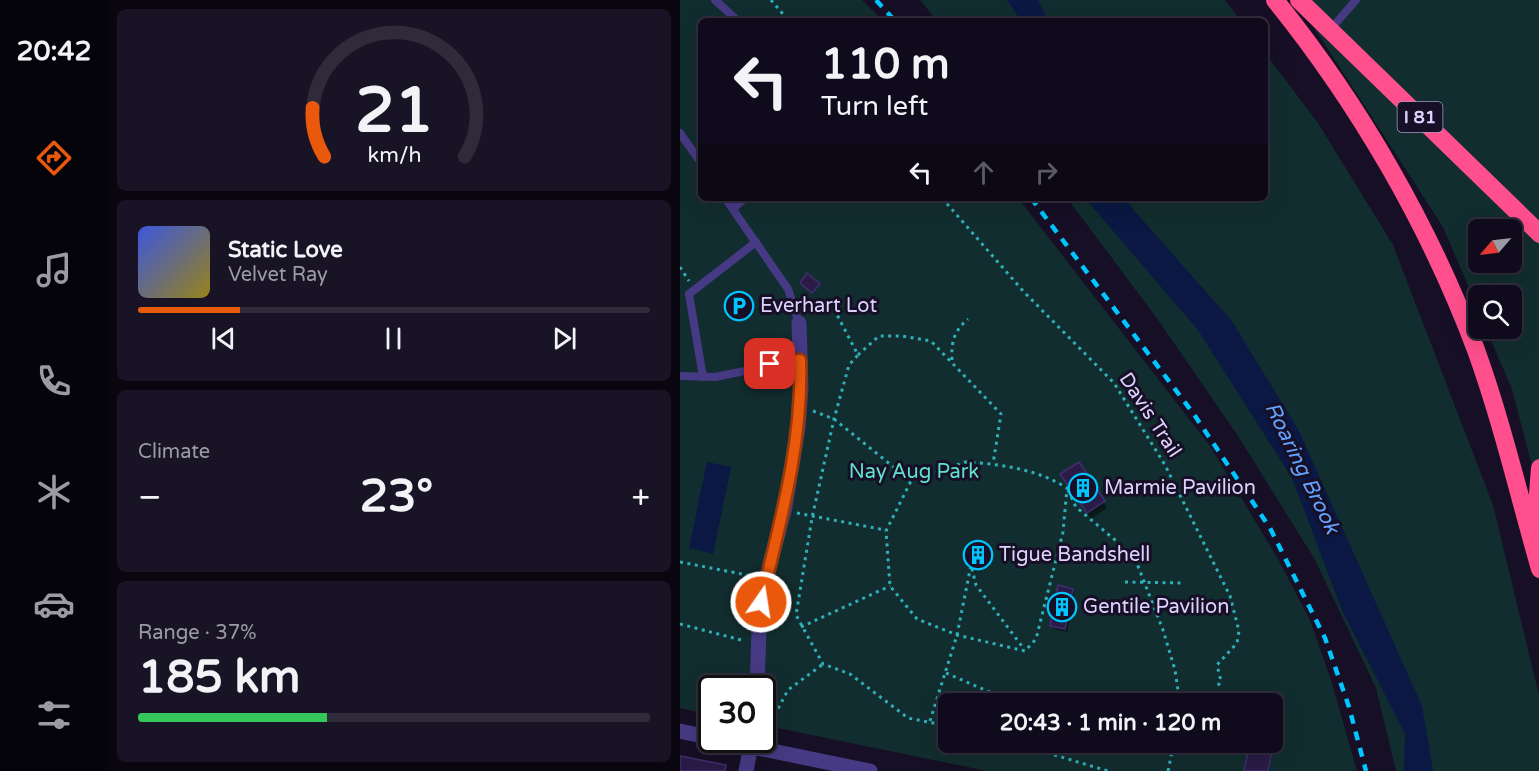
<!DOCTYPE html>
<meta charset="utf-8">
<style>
body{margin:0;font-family:"Varela Round",sans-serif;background:#191425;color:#f1f3f6;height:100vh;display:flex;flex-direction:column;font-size:22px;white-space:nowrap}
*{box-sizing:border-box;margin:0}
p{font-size:20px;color:#9c9ba3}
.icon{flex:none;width:33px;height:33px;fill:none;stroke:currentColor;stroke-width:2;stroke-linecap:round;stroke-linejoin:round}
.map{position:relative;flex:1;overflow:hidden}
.details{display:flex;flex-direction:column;gap:9px;padding:9px;background:#09060f;width:572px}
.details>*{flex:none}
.top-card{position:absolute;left:18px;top:18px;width:570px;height:183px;border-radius:9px;box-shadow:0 6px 24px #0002,0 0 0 2px #302b3b;background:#100b1c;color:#f1f3f6;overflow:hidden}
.needle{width:39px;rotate:242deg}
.fabs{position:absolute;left:788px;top:219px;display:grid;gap:12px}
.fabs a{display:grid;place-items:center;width:54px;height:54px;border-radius:9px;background:#100b1c;box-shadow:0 6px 24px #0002,0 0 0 2px #302b3b;font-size:30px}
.speed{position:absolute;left:18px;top:675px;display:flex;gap:12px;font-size:30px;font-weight:700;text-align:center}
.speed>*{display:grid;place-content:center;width:78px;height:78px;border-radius:50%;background:#100b1c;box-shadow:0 6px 24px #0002,0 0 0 2px #302b3b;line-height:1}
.speed .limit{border:3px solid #111;border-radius:9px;background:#fff;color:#111}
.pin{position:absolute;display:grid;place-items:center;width:51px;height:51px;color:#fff;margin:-26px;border-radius:12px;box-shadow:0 3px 9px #0006}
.me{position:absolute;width:66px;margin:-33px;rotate:13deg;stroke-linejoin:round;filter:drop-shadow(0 0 4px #0008)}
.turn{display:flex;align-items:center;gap:21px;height:126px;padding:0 24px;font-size:27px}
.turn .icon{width:78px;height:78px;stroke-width:2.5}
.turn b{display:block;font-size:42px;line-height:51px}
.lanes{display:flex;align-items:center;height:57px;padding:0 24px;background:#0003;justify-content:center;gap:30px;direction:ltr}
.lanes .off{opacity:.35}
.big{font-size:45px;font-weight:800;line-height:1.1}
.details .card{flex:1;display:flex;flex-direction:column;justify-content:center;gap:9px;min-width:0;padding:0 21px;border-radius:9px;background:#191425}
.details .dial{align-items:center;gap:0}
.dial svg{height:156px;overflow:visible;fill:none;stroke:#302b3b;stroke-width:7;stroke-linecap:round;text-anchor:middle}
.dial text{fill:#f1f3f6;stroke:none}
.song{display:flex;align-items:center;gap:18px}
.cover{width:72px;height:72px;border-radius:9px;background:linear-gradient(135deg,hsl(230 70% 55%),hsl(50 70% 35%))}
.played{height:6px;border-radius:3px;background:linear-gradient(90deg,#ea580c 20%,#302b3b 20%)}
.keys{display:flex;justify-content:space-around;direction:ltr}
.heat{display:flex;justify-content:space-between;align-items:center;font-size:33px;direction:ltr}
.charge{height:9px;border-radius:4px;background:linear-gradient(90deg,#34c759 37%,#302b3b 0)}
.trip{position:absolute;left:258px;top:693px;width:345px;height:60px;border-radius:9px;background:#100b1c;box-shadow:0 6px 24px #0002,0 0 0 2px #302b3b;font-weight:800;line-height:60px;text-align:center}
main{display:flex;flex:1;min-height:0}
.tabs{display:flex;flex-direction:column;width:108px;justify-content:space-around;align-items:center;background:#06040b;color:#9c9ba3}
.tabs .icon{width:42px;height:42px}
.tabs .selected{color:#ea580c}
.tabs b{font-size:27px;color:#f1f3f6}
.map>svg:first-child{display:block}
</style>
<main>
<nav class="tabs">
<b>20:42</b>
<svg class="icon selected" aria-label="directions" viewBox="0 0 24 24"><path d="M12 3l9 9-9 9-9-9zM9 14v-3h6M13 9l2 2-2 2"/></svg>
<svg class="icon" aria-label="music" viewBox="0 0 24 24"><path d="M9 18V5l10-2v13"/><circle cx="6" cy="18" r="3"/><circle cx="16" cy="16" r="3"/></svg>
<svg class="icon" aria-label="phone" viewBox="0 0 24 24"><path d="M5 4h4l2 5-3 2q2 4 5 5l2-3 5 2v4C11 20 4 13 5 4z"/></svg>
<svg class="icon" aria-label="climate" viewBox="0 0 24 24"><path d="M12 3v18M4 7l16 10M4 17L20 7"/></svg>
<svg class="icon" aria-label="car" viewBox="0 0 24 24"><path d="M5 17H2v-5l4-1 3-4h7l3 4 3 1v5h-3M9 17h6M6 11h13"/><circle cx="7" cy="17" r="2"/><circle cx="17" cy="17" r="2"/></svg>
<svg class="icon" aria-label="filters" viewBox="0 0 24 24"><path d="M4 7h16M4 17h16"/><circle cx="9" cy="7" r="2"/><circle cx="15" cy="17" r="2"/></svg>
</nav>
<section class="details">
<div class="card dial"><svg viewBox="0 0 100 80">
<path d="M14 69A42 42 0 1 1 86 69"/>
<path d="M14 69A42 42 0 0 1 8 44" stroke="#ea580c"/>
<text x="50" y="56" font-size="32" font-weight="700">21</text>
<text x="50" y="72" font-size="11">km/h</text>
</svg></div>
<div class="card">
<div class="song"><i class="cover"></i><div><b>Static Love</b><p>Velvet Ray</p></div></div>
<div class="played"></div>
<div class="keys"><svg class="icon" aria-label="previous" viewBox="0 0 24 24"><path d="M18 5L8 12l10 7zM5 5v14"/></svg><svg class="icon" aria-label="pause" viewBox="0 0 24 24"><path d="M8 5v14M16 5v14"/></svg><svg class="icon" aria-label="next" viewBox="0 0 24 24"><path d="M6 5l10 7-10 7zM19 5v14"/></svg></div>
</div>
<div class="card"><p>Climate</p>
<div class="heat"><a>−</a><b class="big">23°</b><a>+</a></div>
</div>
<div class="card"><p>Range · 37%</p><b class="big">185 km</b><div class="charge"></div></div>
</section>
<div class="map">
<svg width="860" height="771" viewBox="0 0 860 771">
<rect width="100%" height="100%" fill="#160f25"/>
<path fill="#122d2f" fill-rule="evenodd" d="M0,0H182L203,21H21V198H338L530,446L598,559L630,620L652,683L677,771H307L83,725L82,688H32L31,715L0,708ZM268,704H592V742H268Z
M240,0H545L561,21H257Z
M616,0H859V493L832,389L806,329L831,328V296H798V309L763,227ZM798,230H831V262H798Z
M585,53L638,123L713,245L813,505L859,695V771H716L696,688L635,560L558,436L476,317L387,198H585Z"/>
<path fill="#0a1843" d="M327,0H358L368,21H341Z
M405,198H447L451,207L551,320L618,429L742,706L753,771H724L725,734L662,610L612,478L518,330Z
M27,462L51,467L33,554L9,548Z"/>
<path fill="#0007" d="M399,464L427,508L411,519L386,480Z
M289 558a11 11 0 1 1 22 0a11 11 0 1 1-22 0Z
M392,590L394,594L387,632L374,629L371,625Z
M592,735L596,737L589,771H566L592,742Z
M424,742H457L455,749L450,750Z"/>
<path fill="#291b46" stroke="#432d72" stroke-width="1.5" d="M127,273L140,284L132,293L120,283Z
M399,462L425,501L407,513L380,474Z
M287 555a11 11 0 1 1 22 0a11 11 0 1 1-22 0Z
M378,585L393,589L385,629L370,626Z
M570,742H594L588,771H564Z
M0,756L46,765L45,771H0Z"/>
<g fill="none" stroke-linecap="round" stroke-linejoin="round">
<path stroke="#2fafb7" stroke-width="3" stroke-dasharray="3 4.5" stroke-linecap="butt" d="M91,0L109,21
M262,198L344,292L434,383L485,465L550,596L559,631L557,643L537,665L541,681L537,687
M0,267L9,281
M154,309L178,355L169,365L154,419L132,518L116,615L143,664L170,674L228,718L268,726
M178,355L199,336H222L251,341L321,414L313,464
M272,360C271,342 274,331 288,319
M133,411L154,419L231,481
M285,462C320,464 357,469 387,488L383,532L356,639L345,651L277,635L237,619L210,586L206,531L231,481Z
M388,490L396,507L454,556L483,630L495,670L500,704
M117,513L205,530
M0,562L72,576
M445,582L505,583
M0,624L65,641
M121,627L210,586
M266,673L337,704
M250,721L277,635L291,565L296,585L344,649
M84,735L108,690L143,664
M331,742L428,771
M463,742L492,750
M372,753L388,751L402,742
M488,771L494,742"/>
<path stroke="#463a84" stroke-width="8" d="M35,0L58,21
M650,30L676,0
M0,133L21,163
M45,198L108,289L119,323
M53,209L65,198
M0,376L35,377L120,360
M23,377L9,294L76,242"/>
<path stroke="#463a84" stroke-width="15" d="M77,688L80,602L105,507L118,428L121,387L119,323
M0,731L32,738
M39,740L190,771
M66,771L72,740"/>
<path stroke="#ff4f8d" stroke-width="18" d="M595,0C679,104 749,225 796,350C822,422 839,496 860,569
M619,0L860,234
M859,538L857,507L860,468"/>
<path stroke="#01c5fe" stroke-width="4.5" stroke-dasharray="9 8" stroke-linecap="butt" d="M196,0L215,21
M351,198L513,413L590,528L645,638L669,707L686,771"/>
</g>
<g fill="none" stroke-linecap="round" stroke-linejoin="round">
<g stroke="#983908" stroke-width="15">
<path id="route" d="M81,602C100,522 123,443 120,360L90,364"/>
</g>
<use href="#route" stroke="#ea580c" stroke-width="10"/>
</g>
<defs>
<g id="parking-ring" transform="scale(1.5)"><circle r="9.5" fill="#160f25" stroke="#01c5fe" stroke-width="1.5"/><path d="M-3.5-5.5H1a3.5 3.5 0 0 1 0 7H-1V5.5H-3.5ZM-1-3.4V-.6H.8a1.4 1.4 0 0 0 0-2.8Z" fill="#01c5fe"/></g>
<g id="building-ring" transform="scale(1.5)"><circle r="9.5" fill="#160f25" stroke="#01c5fe" stroke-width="1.5"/><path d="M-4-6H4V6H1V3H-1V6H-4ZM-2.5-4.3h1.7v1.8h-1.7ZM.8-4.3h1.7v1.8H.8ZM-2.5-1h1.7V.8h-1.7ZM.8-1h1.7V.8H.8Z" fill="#01c5fe"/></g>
</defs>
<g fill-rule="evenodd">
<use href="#parking-ring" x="59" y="306"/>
<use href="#building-ring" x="403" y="488"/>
<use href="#building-ring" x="298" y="555"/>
<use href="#building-ring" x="382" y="607"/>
</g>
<g text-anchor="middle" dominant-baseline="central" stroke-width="6" stroke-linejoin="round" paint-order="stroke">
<rect fill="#160f25" stroke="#a298be" stroke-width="1.5" x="717.5" y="102" width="45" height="30" rx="4.5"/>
<g font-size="18" font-weight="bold" fill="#ded3ff">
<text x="740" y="117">I 81</text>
</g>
<g font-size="20" fill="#ded3ff" stroke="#160f25" text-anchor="start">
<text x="80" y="306">Everhart Lot</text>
<text x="424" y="488">Marmie Pavilion</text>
<text x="319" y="555">Tigue Bandshell</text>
<text x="403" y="607">Gentile Pavilion</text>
</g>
<g font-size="20" fill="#ded3ff" stroke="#160f25">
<text transform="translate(470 415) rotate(57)">Davis Trail</text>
</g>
<g font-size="20" fill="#5fe0cf" stroke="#160f25">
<text x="234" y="472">Nay Aug Park</text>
</g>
<g font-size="21" font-style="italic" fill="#62a3ff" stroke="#160f25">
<text transform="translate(622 468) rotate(64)">Roaring Brook</text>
</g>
</g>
</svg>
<div class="fabs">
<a><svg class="needle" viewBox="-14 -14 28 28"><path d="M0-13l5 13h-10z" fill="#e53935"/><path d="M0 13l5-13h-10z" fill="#9c9ba3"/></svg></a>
<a><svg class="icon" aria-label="search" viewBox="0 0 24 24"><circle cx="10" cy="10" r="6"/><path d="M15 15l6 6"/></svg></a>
</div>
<div class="speed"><div class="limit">30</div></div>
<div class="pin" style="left:90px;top:364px;background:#d93025"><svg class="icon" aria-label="arrive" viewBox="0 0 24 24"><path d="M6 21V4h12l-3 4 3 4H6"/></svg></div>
<svg class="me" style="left:81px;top:602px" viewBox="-20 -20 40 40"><circle r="17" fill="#ea580c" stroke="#fff" stroke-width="3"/><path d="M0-11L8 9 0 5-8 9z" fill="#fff"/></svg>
<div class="trip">20:43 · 1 min · 120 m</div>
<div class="top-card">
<div class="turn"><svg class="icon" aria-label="left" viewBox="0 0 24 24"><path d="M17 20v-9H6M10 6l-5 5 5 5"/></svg><div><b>110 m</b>Turn left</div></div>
<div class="lanes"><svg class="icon" aria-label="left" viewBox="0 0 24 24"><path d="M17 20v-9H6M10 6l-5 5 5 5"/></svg><svg class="icon off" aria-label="ahead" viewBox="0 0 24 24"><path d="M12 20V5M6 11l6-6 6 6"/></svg><svg class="icon off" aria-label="right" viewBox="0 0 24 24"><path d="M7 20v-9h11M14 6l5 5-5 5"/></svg></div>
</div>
</div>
</main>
